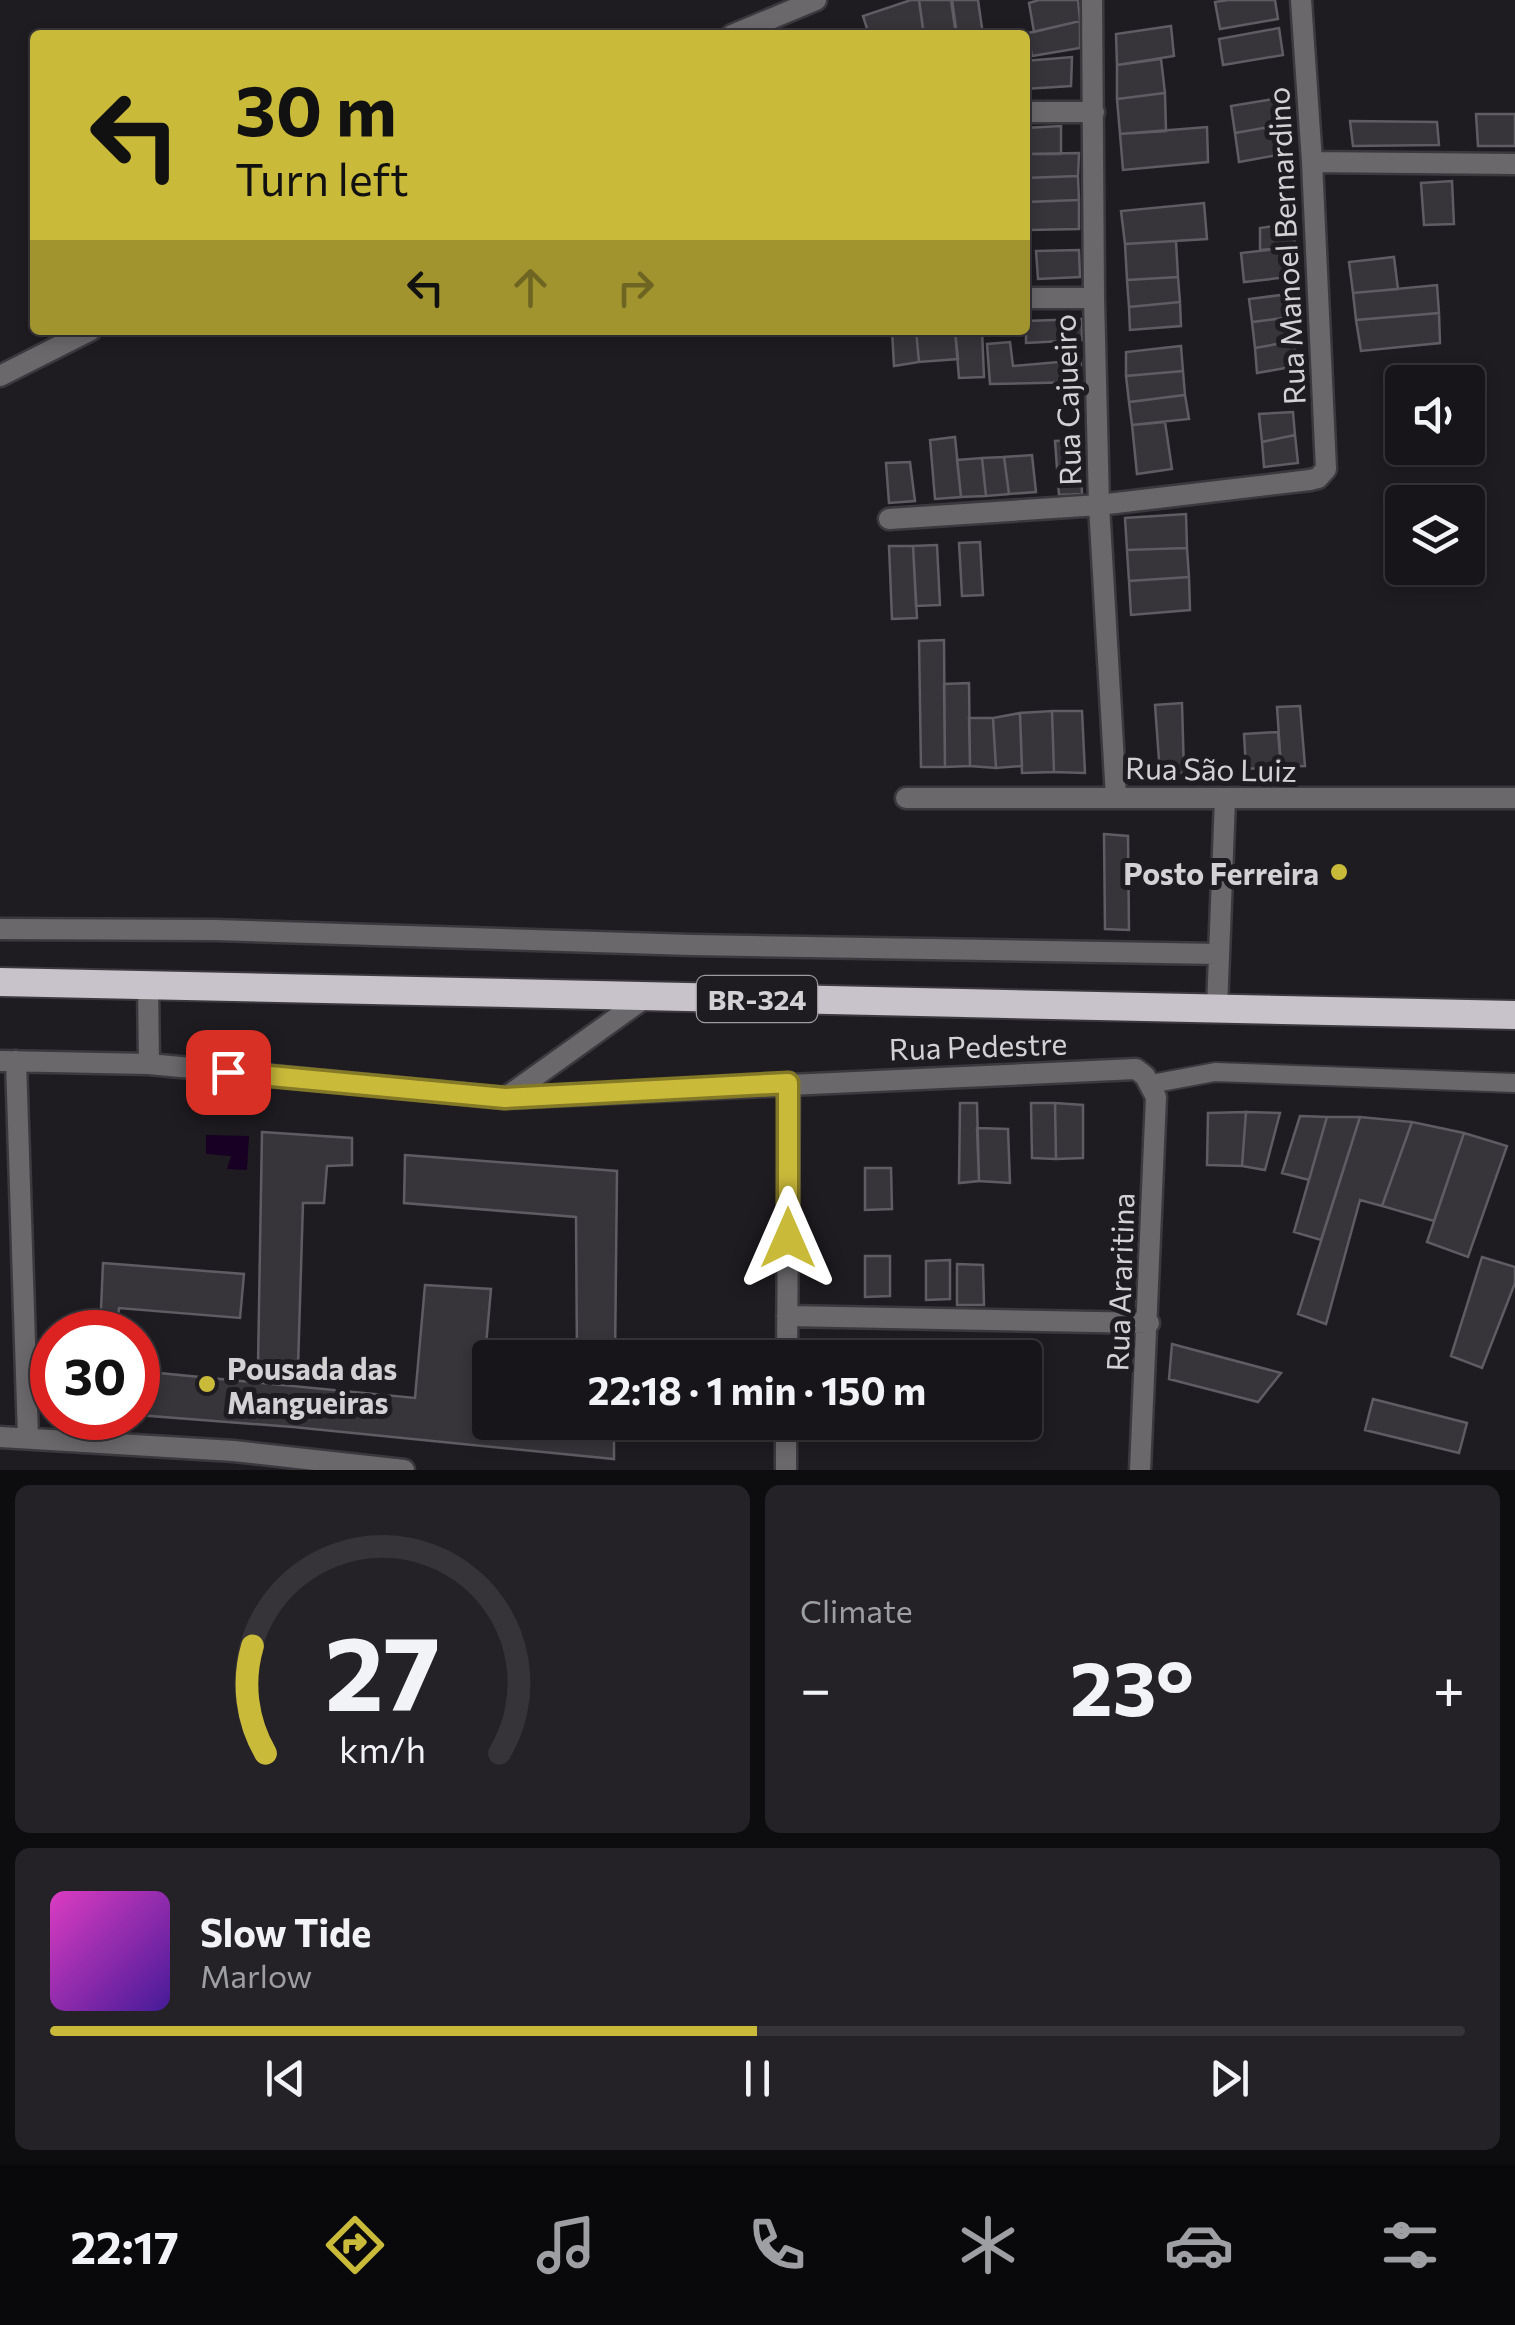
<!DOCTYPE html>
<meta charset="utf-8">
<style>
body{margin:0;font-family:Commissioner,sans-serif;background:#242226;color:#f1f3f6;height:100vh;display:flex;flex-direction:column;font-size:38px;white-space:nowrap}
*{box-sizing:border-box;margin:0}
p{font-size:32px;color:#9e9fa2}
.icon{flex:none;width:55px;height:55px;fill:none;stroke:currentColor;stroke-width:2;stroke-linecap:round;stroke-linejoin:round}
.map{position:relative;height:1470px;overflow:hidden}
.details{display:flex;flex-direction:column;gap:15px;padding:15px;background:#0d0c0e;flex:1}
.details>*{flex:none}
.hud{position:absolute;left:30px;top:30px;width:1000px;height:305px;border-radius:10px;box-shadow:0 5px 15px #0003,0 0 0 2px #363438;background:#caba3a;color:#111;overflow:hidden}
.buttons{position:absolute;left:1385px;top:365px;display:grid;gap:20px}
.buttons a{display:grid;place-items:center;width:100px;height:100px;border-radius:10px;background:#171519;box-shadow:0 5px 15px #0003,0 0 0 2px #363438;font-size:50px}
.speed{position:absolute;left:30px;top:1310px;display:flex;gap:20px;font-size:50px;font-weight:700;text-align:center}
.speed>*{display:grid;place-content:center;width:130px;height:130px;border-radius:50%;background:#171519;box-shadow:0 5px 15px #0003,0 0 0 2px #363438;line-height:1}
.speed .limit{border:15px solid #d22;background:#fff;color:#111}
.pin{position:absolute;display:grid;place-items:center;width:85px;height:85px;color:#fff;margin:-42px;border-radius:20px;box-shadow:0 5px 15px #0006}
.me{position:absolute;width:110px;margin:-55px;rotate:0deg;stroke-linejoin:round;filter:drop-shadow(0 0 8px #0008)}
.turn{display:flex;align-items:center;gap:35px;height:210px;padding:0 40px;font-size:45px}
.turn .icon{width:130px;height:130px;stroke-width:2.5}
.turn b{display:block;font-size:70px;line-height:85px}
.lanes{display:flex;align-items:center;height:95px;padding:0 40px;background:#0003;justify-content:center;gap:50px;direction:ltr}
.lanes .off{opacity:.35}
.big{font-size:75px;font-weight:700;line-height:1.1}
.details .widget{flex:1;display:flex;flex-direction:column;justify-content:center;gap:15px;min-width:0;padding:0 35px;border-radius:15px;background:#242226}
.details .dial{align-items:center;gap:0}
.dial svg{height:260px;overflow:visible;fill:none;stroke:#363438;stroke-width:7;stroke-linecap:round;text-anchor:middle}
.dial text{fill:#f1f3f6;stroke:none}
.song{display:flex;align-items:center;gap:30px}
.cover{width:120px;height:120px;border-radius:15px;background:linear-gradient(135deg,hsl(310 70% 55%),hsl(260 70% 35%))}
.played{height:10px;border-radius:5px;background:linear-gradient(90deg,#caba3a 50%,#363438 50%)}
.keys{display:flex;justify-content:space-around;direction:ltr}
.heat{display:flex;justify-content:space-between;align-items:center;font-size:55px;direction:ltr}
.details .tiles{flex:1;display:grid;gap:15px;grid-template-columns:1fr 1fr}
.widget:last-child{grid-column:span 2}
.trip{position:absolute;left:472px;top:1340px;width:570px;height:100px;border-radius:10px;background:#171519;box-shadow:0 5px 15px #0003,0 0 0 2px #363438;font-weight:700;line-height:100px;text-align:center}
.dock{display:flex;height:160px;justify-content:space-around;align-items:center;background:#09080a;color:#9e9fa2}
.dock .icon{width:70px;height:70px}
.dock .on{color:#caba3a}
.dock b{font-size:45px;color:#f1f3f6}
.map>svg:first-child{display:block}
</style>
<div class="map">
<svg width="1515" height="1470" viewBox="0 0 1515 1470">
<rect width="100%" height="100%" fill="#1f1c21"/>
<path fill="#180024" d="M206,1135L249,1136L247,1170L227,1169L231,1156L206,1154Z"/>
<path fill="#37343a" stroke="#605c63" stroke-width="2.5" d="M911,0H919L923,29L905,35H869L863,16Z
M919,0H952L957,35H924Z
M951,0H978L983,35H956Z
M1039,0H1078L1080,21L1034,32L1029,3Z
M1228,0H1275L1278,19L1220,29L1215,2Z
M1080,21V48L1032,56L1028,33Z
M1171,26L1174,56L1117,65L1116,34Z
M1279,28L1283,55L1223,65L1219,39Z
M1072,57L1071,86L1025,89V61Z
M1161,59L1165,93L1117,99V65Z
M1165,93L1166,131L1120,134L1117,99Z
M1279,98L1281,125L1235,133L1231,106Z
M1476,114H1515V146H1478Z
M1350,121L1437,122L1439,145L1353,146Z
M1281,125L1283,154L1239,162L1235,133Z
M1061,126V154H1025V128Z
M1207,127L1208,162L1123,170L1120,134Z
M1079,153L1078,176L1025,178V154Z
M1078,176L1079,200L1025,202V178Z
M1452,181L1454,224L1424,225L1421,183Z
M1079,200V229L1029,230L1027,202Z
M1204,203L1207,239L1125,244L1121,211Z
M1293,223L1295,247L1260,250V228Z
M1176,241L1178,277L1127,280L1125,244Z
M1295,247L1298,276L1244,282L1241,253Z
M1079,250L1080,277L1038,279L1036,251Z
M1394,257L1398,289L1353,293L1349,262Z
M1178,277L1180,302L1129,307L1127,280Z
M1437,285L1439,313L1356,320L1353,293Z
M1289,294L1291,317L1252,322L1249,299Z
M1180,302L1181,326L1130,330L1129,307Z
M1439,313L1440,343L1361,351L1356,320Z
M1291,317L1294,341L1255,348L1252,322Z
M1082,319V340L1026,343V321Z
M892,330H916L919,362L894,366Z
M916,330H955L958,359L919,362Z
M955,330H982L984,377L959,378Z
M1294,341L1297,366L1257,373L1255,348Z
M1010,342L1013,366L1081,360V382L990,384L987,344Z
M1181,346L1183,371L1126,376V352Z
M1183,371L1185,395L1129,402L1126,376Z
M1185,395L1189,419L1132,425L1129,402Z
M1293,412L1295,435L1262,442L1259,414Z
M1165,422L1172,469L1137,474L1132,425Z
M1295,435L1298,463L1264,467L1262,442Z
M955,437L961,497L935,499L930,440Z
M1080,440L1082,494L1059,495L1055,441Z
M1032,455L1036,492L1009,494L1004,457Z
M1004,457L1009,494L986,496L982,458Z
M982,458L986,496L961,497L957,460Z
M910,462L915,501L889,503L886,463Z
M1186,514L1187,548L1127,550L1125,518Z
M980,542L983,595L962,596L959,543Z
M937,545L940,605L916,606L913,546Z
M889,546H913L917,618L892,619Z
M1187,548L1189,577L1129,581L1127,550Z
M1189,577L1190,610L1131,615L1129,581Z
M944,640L945,767H921L919,641Z
M969,683L970,766L945,767L944,684Z
M1182,703L1184,773L1160,774L1155,705Z
M1300,706L1305,766L1281,767L1277,707Z
M1052,711H1082L1085,773L1054,772Z
M1052,711L1054,772L1022,773L1020,713Z
M1020,713L1022,766L996,768L993,718Z
M969,718H993L996,768L970,766Z
M1278,732L1281,767L1246,769L1244,734Z
M1104,834L1128,836L1129,930L1105,929Z
M960,1103H977L979,1181L959,1183Z
M1031,1103H1055L1056,1159L1032,1158Z
M1055,1103L1083,1105V1158L1056,1159Z
M1246,1112L1280,1113L1265,1170L1242,1166Z
M1246,1112L1242,1166L1207,1165L1208,1113Z
M1300,1116L1327,1117L1309,1180L1282,1173Z
M1327,1117H1360L1321,1240L1294,1232Z
M1360,1117L1412,1122L1382,1206L1360,1200L1326,1324L1298,1314Z
M1412,1122L1464,1133L1434,1221L1382,1206Z
M977,1128L1008,1129L1010,1183L979,1181Z
M262,1132L352,1138V1165L327,1166L324,1203H303L298,1367L258,1365Z
M1464,1133L1507,1146L1468,1257L1427,1242Z
M405,1155L617,1171L615,1358H577L576,1217L404,1203Z
M865,1168H891L892,1209L865,1210Z
M865,1256H890V1296L865,1297Z
M1482,1257L1515,1267V1283L1482,1368L1451,1356Z
M950,1260V1299L926,1300V1261Z
M103,1263L244,1274L240,1318L119,1308L117,1332H100Z
M957,1264L983,1265L984,1305H957Z
M425,1285L491,1289L480,1412L490,1413V1422H614V1459L293,1427L138,1415V1371L415,1398Z
M1172,1344L1281,1373L1258,1402L1169,1379Z
M1373,1399L1467,1423L1459,1453L1365,1430Z"/>
<g fill="none" stroke-linecap="round" stroke-linejoin="round">
<g stroke="#3c393e" stroke-width="22">
<path id="service" d="M1151,1084L1215,1072L1515,1083"/>
</g>
<g stroke="#3c393e" stroke-width="25">
<path id="minor" d="M1092,0L1094,298L1099,505L1116,797
M732,35L816,0
M1025,112H1094
M1312,162L1515,164
M1025,298H1094
M0,376L91,330
M889,519L1099,505L1310,480L1318,478L1326,469L1312,162L1301,0
M906,798H1515
M0,929L215,930L692,945L1219,954
M148,983L149,1064
M1217,1008L1225,799
M0,1061L149,1064L505,1098L1136,1069L1145,1076L1156,1097L1140,1470
M16,1061L28,1437
M505,1098L646,997
M787,1316L1149,1323
M787,1358L789,1083
M0,1437L234,1451L404,1470
M786,1470V1422"/>
</g>
<g stroke="#3c393e" stroke-width="32">
<path id="trunk" d="M0,982L1515,1015"/>
</g>
<use href="#service" stroke="#6a686b" stroke-width="18"/>
<use href="#minor" stroke="#6a686b" stroke-width="20"/>
<use href="#trunk" stroke="#c8c3ca" stroke-width="28"/>
</g>
<g fill="none" stroke-linecap="round" stroke-linejoin="round">
<g stroke="#837926" stroke-width="25">
<path id="route" d="M228,1072L505,1098L788,1083V1238"/>
</g>
<use href="#route" stroke="#caba3a" stroke-width="18"/>
</g>
<g fill="#caba3a" stroke="#1f1c21" stroke-width="4">
<circle cx="1339" cy="872" r="10"/>
<circle cx="207" cy="1384" r="10"/>
</g>
<g text-anchor="middle" dominant-baseline="central" stroke-width="10" stroke-linejoin="round" paint-order="stroke">
<rect fill="#1f1c21" stroke="#9e9b9f" stroke-width="2.5" x="697" y="976" width="120" height="46" rx="8"/>
<g font-size="28" font-weight="bold" fill="#d4d1d5">
<text x="757" y="999">BR-324</text>
</g>
<g font-size="30" fill="#d4d1d5" stroke="#1f1c21">
<text transform="translate(1285 246) rotate(-93)">Rua Manoel Bernardino</text>
<text transform="translate(1066 400) rotate(-92)">Rua Cajueiro</text>
<text transform="translate(1211 768) rotate(1)">Rua São Luiz</text>
<text transform="translate(978 1045) rotate(-2)">Rua Pedestre</text>
<text transform="translate(1119 1282) rotate(-88)">Rua Araritina</text>
</g>
<g font-size="30" font-weight="bold" fill="#d4d1d5" stroke="#1f1c21" text-anchor="end">
<text x="1319" y="872">Posto Ferreira</text>
<text x="227" y="1367" text-anchor="start">Pousada das<tspan x="227" dy="34">Mangueiras</tspan></text>
</g>
</g>
</svg>
<div class="buttons">
<a><svg class="icon" aria-label="sound" viewBox="0 0 24 24"><path d="M4 9h4l5-4v14l-5-4H4zM17 9q2 3 0 6"/></svg></a>
<a><svg class="icon" aria-label="layers" viewBox="0 0 24 24"><path d="M12 4l9 5-9 5-9-5zM3 14l9 5 9-5"/></svg></a>
</div>
<div class="speed"><div class="limit">30</div></div>
<div class="pin" style="left:228px;top:1072px;background:#d93025"><svg class="icon" aria-label="arrive" viewBox="0 0 24 24"><path d="M6 21V4h12l-3 4 3 4H6"/></svg></div>
<svg class="me" style="left:788px;top:1238px" viewBox="-20 -20 40 40"><path d="M0-17L14 15 0 8-14 15z" fill="#caba3a" stroke="#fff" stroke-width="4"/></svg>
<div class="trip">22:18 · 1 min · 150 m</div>
<div class="hud">
<div class="turn"><svg class="icon" aria-label="left" viewBox="0 0 24 24"><path d="M17 20v-9H6M10 6l-5 5 5 5"/></svg><div><b>30 m</b>Turn left</div></div>
<div class="lanes"><svg class="icon" aria-label="left" viewBox="0 0 24 24"><path d="M17 20v-9H6M10 6l-5 5 5 5"/></svg><svg class="icon off" aria-label="ahead" viewBox="0 0 24 24"><path d="M12 20V5M6 11l6-6 6 6"/></svg><svg class="icon off" aria-label="right" viewBox="0 0 24 24"><path d="M7 20v-9h11M14 6l5 5-5 5"/></svg></div>
</div>
</div>
<section class="details">
<div class="tiles">
<div class="widget dial"><svg viewBox="0 0 100 80">
<path d="M14 69A42 42 0 1 1 86 69"/>
<path d="M14 69A42 42 0 0 1 10 36" stroke="#caba3a"/>
<text x="50" y="56" font-size="32" font-weight="700">27</text>
<text x="50" y="72" font-size="11">km/h</text>
</svg></div>
<div class="widget"><p>Climate</p>
<div class="heat"><a>−</a><b class="big">23°</b><a>+</a></div>
</div>
<div class="widget">
<div class="song"><i class="cover"></i><div><b>Slow Tide</b><p>Marlow</p></div></div>
<div class="played"></div>
<div class="keys"><svg class="icon" aria-label="previous" viewBox="0 0 24 24"><path d="M18 5L8 12l10 7zM5 5v14"/></svg><svg class="icon" aria-label="pause" viewBox="0 0 24 24"><path d="M8 5v14M16 5v14"/></svg><svg class="icon" aria-label="next" viewBox="0 0 24 24"><path d="M6 5l10 7-10 7zM19 5v14"/></svg></div>
</div>
</div>
</section>
<nav class="dock">
<b>22:17</b>
<svg class="icon on" aria-label="directions" viewBox="0 0 24 24"><path d="M12 3l9 9-9 9-9-9zM9 14v-3h6M13 9l2 2-2 2"/></svg>
<svg class="icon" aria-label="music" viewBox="0 0 24 24"><path d="M9 18V5l10-2v13"/><circle cx="6" cy="18" r="3"/><circle cx="16" cy="16" r="3"/></svg>
<svg class="icon" aria-label="phone" viewBox="0 0 24 24"><path d="M5 4h4l2 5-3 2q2 4 5 5l2-3 5 2v4C11 20 4 13 5 4z"/></svg>
<svg class="icon" aria-label="climate" viewBox="0 0 24 24"><path d="M12 3v18M4 7l16 10M4 17L20 7"/></svg>
<svg class="icon" aria-label="car" viewBox="0 0 24 24"><path d="M5 17H2v-5l4-1 3-4h7l3 4 3 1v5h-3M9 17h6M6 11h13"/><circle cx="7" cy="17" r="2"/><circle cx="17" cy="17" r="2"/></svg>
<svg class="icon" aria-label="filters" viewBox="0 0 24 24"><path d="M4 7h16M4 17h16"/><circle cx="9" cy="7" r="2"/><circle cx="15" cy="17" r="2"/></svg>
</nav>
